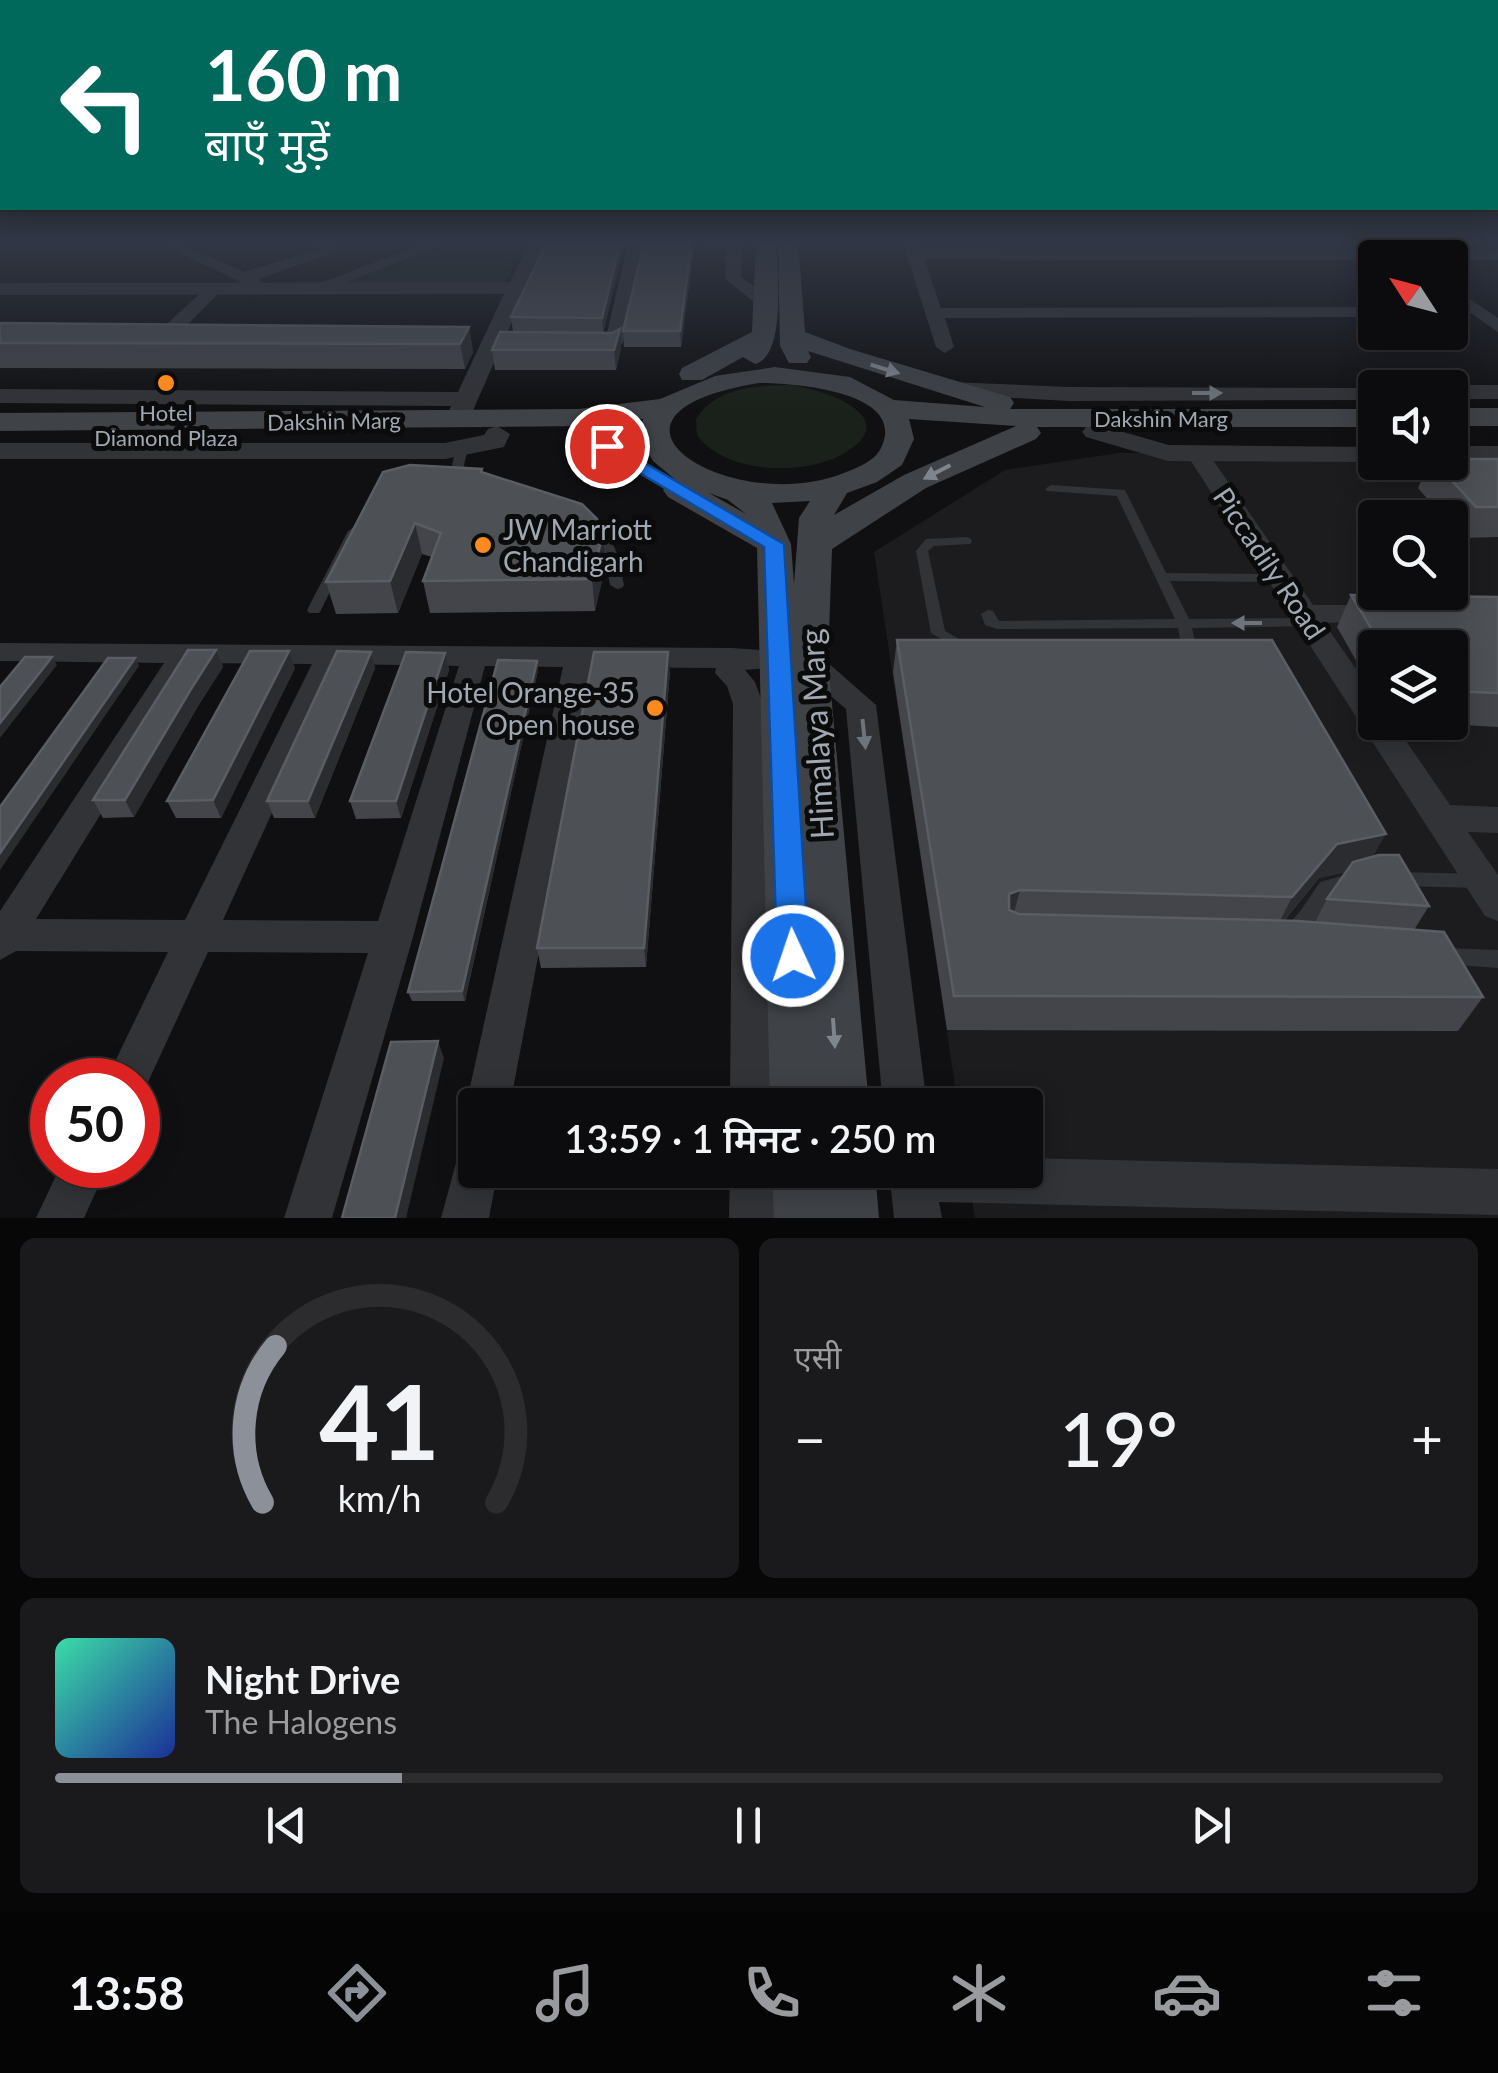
<!DOCTYPE html>
<html lang="hi">
<meta charset="utf-8">
<style>
body{margin:0;font-family:Lato,"Noto Sans Devanagari",sans-serif;background:#1a1a1c;color:#f1f3f6;height:100vh;display:flex;flex-direction:column;font-size:38px;white-space:nowrap}
*{box-sizing:border-box;margin:0}
p{font-size:32px;color:#9a9b9e}
.icon{flex:none;width:55px;height:55px;fill:none;stroke:currentColor;stroke-width:2;stroke-linecap:round;stroke-linejoin:round}
.map{position:relative;height:1218px;overflow:hidden}
.side{display:flex;flex-direction:column;gap:20px;padding:20px;background:#070708;flex:1}
.side>*{flex:none}
.guide{position:absolute;left:0px;top:0px;width:1500px;height:210px;box-shadow:0 5px 25px #0003,0 0 0 2px #2c2c2e;background:#00695c;color:#fff;overflow:hidden}
.needle{width:65px;rotate:306deg}
.fabs{position:absolute;left:1358px;top:240px;display:grid;gap:20px}
.fabs a{display:grid;place-items:center;width:110px;height:110px;border-radius:10px;background:#0c0c0e;box-shadow:0 5px 25px #0003,0 0 0 2px #2c2c2e;font-size:50px}
.speed{position:absolute;left:30px;top:1058px;display:flex;gap:20px;font-size:50px;font-weight:700;text-align:center}
.speed>*{display:grid;place-content:center;width:130px;height:130px;border-radius:50%;background:#0c0c0e;box-shadow:0 5px 25px #0003,0 0 0 2px #2c2c2e;line-height:1}
.speed .limit{border:15px solid #d22;background:#fff;color:#111}
.pin{position:absolute;display:grid;place-items:center;width:85px;height:85px;color:#fff;margin:-42px;border:5px solid #fff;border-radius:50%;box-shadow:0 2px 10px #0007}
.me{position:absolute;width:110px;margin:-55px;rotate:357deg;stroke-linejoin:round;filter:drop-shadow(0 0 8px #0008)}
.turn{display:flex;align-items:center;gap:35px;height:210px;padding:0 40px;font-size:45px}
.turn .icon{width:130px;height:130px;stroke-width:2.5}
.turn b{display:block;font-size:70px;line-height:85px}
.big{font-size:75px;font-weight:600;line-height:1.1}
.side .widget{flex:1;display:flex;flex-direction:column;justify-content:center;gap:15px;min-width:0;padding:0 35px;border-radius:15px;background:#1a1a1c}
.side .dial{align-items:center;gap:0}
.dial svg{height:260px;overflow:visible;fill:none;stroke:#2c2c2e;stroke-width:7;stroke-linecap:round;text-anchor:middle}
.dial text{fill:#f1f3f6;stroke:none}
.song{display:flex;align-items:center;gap:30px}
.cover{width:120px;height:120px;border-radius:15px;background:linear-gradient(135deg,hsl(160 70% 55%),hsl(230 70% 35%))}
.played{height:10px;border-radius:5px;background:linear-gradient(90deg,#8c9099 25%,#2c2c2e 25%)}
.keys{display:flex;justify-content:space-around;direction:ltr}
.heat{display:flex;justify-content:space-between;align-items:center;font-size:55px;direction:ltr}
.side .tiles{flex:1;display:grid;gap:20px;grid-template-columns:1fr 1fr}
.widget:last-child{grid-column:span 2}
.trip{position:absolute;left:458px;top:1088px;width:585px;height:100px;border-radius:10px;background:#0c0c0e;box-shadow:0 5px 25px #0003,0 0 0 2px #2c2c2e;font-weight:600;line-height:100px;text-align:center}
.tab-bar{display:flex;height:160px;justify-content:space-around;align-items:center;background:#050506;color:#9a9b9e}
.tab-bar .icon{width:70px;height:70px}
.tab-bar .current{color:#8c9099}
.tab-bar b{font-size:45px;color:#f1f3f6}
.map>svg:first-child{display:block}
</style>
<div class="map">
<svg width="1498" height="1218" viewBox="0 0 1498 1218">
<rect width="100%" height="100%" fill="#101012"/>
<path fill="#1c1c1f" fill-rule="evenodd" d="M1498,452V1218H975L967,1170H1025V1105H958L874,552L1005,470L1119,453H1375V462H1450ZM1375,518H1450V592H1375ZM1375,648H1450V722H1375Z"/>
<path fill="#1a211a" d="M462,240H526L505,284H342Z
M789,385C818,388 904,414 848,451C809,477 725,475 697,435L696,419C716,387 755,386 789,385Z"/>
<g fill="none" stroke-linecap="round" stroke-linejoin="round">
<path fill="#313337" fill-rule="evenodd" d="M705,245L735,246L739,248L735,250L708,249H705Z
M462,445L468,448L464,465L469,486L463,490L457,486L452,465L456,448Z
M1051,485L1125,490L1166,573L1280,574L1287,578L1280,582L1170,581L1189,619L1310,618L1317,622L1310,626L1192,628L1195,641L1193,644L1173,652L1166,647L1168,644L1180,639L1178,628L997,629L985,625L981,614L988,610L993,611L999,621L1175,619L1117,496L1047,491L1045,489Z
M591,526C619,540 618,557 624,585L622,588L617,589L610,585L603,546L585,530Z
M354,527L360,531L321,610L319,613H309L307,610L348,531Z
M966,537L970,538L972,541L970,544L934,546L928,551L945,631L966,643L968,646L961,651L931,633L916,551L926,539Z
M1398,872L1481,874L1487,876L1490,881L1487,886L1481,888L1398,886L1392,884L1389,879L1392,874Z
M1352,873L1358,875L1361,880L1358,885L1332,893C1322,910 1308,943 1285,938L1282,932L1301,910L1320,882Z
M1444,948L1498,950V968L1444,964L1437,962L1434,956L1437,950Z"/>
<path fill="#313337" fill-rule="evenodd" d="M152,240H173L244,272L320,249L303,240H325L343,249L258,279L266,285L258,290Z
M434,240H456L321,292L307,288Z
M629,240H645L623,343L614,349L584,346V338L606,337Z
M727,240H743L741,277L770,297V305H758L725,279Z
M902,240H918L921,249L1498,250V260L924,259L941,308L1375,307V317L945,318L954,347L945,353L936,347Z
M209,285L223,289L169,343H155V335Z
M1450,286L1498,318V332L1450,299Z
M1198,448L1206,450L1313,605H1377L1387,608L1391,614L1387,620L1324,623L1375,696V722H1393L1450,805L1498,807V833L1468,832L1498,875V921L1485,916L1187,455Z
M0,643L732,648L788,652L793,659L788,666L745,670L755,682L763,704L774,1105H730L733,704L727,686L715,673L716,668L593,667L510,1105H475L473,1120L466,1105L563,667L485,666L413,937L332,1218H284L368,953L208,952L142,1095L138,1096V1080H106L168,952L16,951L0,960V911L164,663L0,661ZM190,663L312,664L185,920L36,919L192,666ZM340,664L459,666L378,921L223,920Z
M808,651L818,654L876,705L927,1105H883L846,709L798,668L793,661L798,654Z
M475,1145V1170H498L489,1218H441L459,1152Z
M1025,1158L1498,1169V1215L939,1202L942,1218H894L889,1170H1025Z
M61,1165H108L84,1218H36Z
M730,1170H776L777,1218H729Z"/>
<path fill="#313337" fill-rule="evenodd" d="M530,240H548L467,424H449L445,419L451,406L0,403V389L458,392L504,294L0,295V283L510,282Z
M951,382L1069,387L1382,388H1375V400L1069,401L943,394L939,389Z
M1450,385H1498V399H1450V388H1441Z
M1095,424L1169,445L1375,447L1377,462L1168,461L1086,437L1082,432L1086,427Z
M497,426L510,434L504,447L445,459H0V443H445L484,435L488,429Z
M1450,446H1498V462H1450Z"/>
<path fill="#3f4247" fill-rule="evenodd" d="M756,240H776C777,268 787,356 755,364L743,357L702,380H682L679,374L682,368L752,332Z
M778,240H798L805,332L850,349L1010,397L1014,403L1010,409H1375V427H1037L1041,433L1036,439L926,488L832,549L828,661L869,1105H770L757,548L668,497L663,490L668,483L677,481L653,461L646,449L577,440L572,434L583,426L0,431V413L578,409L660,399L715,376L775,367L850,377L894,400L985,407L808,351L811,357L807,363H789L780,346ZM759,383C789,383 909,390 881,448C875,461 857,468 844,473C729,518 566,414 759,383ZM643,419L640,430L589,425ZM909,419L1016,426L904,475L834,515L847,493L877,482L902,465L914,439ZM709,493L728,500L746,514ZM810,501L799,518L794,584L791,544L772,503Z
M1450,408H1498V426H1450Z
M772,1170H875L879,1218H774Z"/>
</g>
<path fill="#43454a" fill-rule="evenodd" d="M625,240L603,333L621,349L616,370H495L492,350L513,332L511,317Z
M645,240H695L681,347H624L623,331Z
M0,323L469,327L473,352L465,369L0,368Z
M1498,459V537L1461,538L1450,525V518H1444L1418,488L1430,462Z
M482,469V472L602,537L605,568L595,611L430,613L423,581L432,557L422,554L398,613L336,614L326,582Z
M1351,595L1498,597V727L1412,722H1450V648H1375V694L1337,627Z
M897,640L1373,857L1429,906L1414,930L1483,997L1458,1031L947,1030L893,672ZM1346,872L1327,899L1315,922L1284,921L1319,878Z
M216,650L223,667L198,706L134,817L103,818L93,800Z
M371,652L375,668L315,818H274L267,801Z
M445,653L449,670L401,818L356,819L350,801Z
M537,661L538,670L465,1001H412L408,992Z
M295,668L221,818H176L167,801Z
M670,671L646,967L541,968L537,948Z"/>
<path fill="#2a2c2f" d="M621,240H625L603,333L602,318Z
M692,240H695L681,347L680,331Z
M469,327L473,352L465,369L460,344Z
M620,329L621,349L616,370L614,350Z
M415,523L422,554L398,613L390,581Z
M602,537L605,568L595,611L592,579Z
M216,650L223,667L198,706L134,817L125,800L191,689Z
M289,651L295,668L221,818L213,800Z
M371,652L375,668L315,818L308,801Z
M668,652L670,671L646,967L644,948Z
M445,653L449,670L401,818L396,801Z
M52,657L57,665L0,738V723Z
M135,658L139,666L0,870V853Z
M537,661L538,670L465,1001L462,991Z
M1386,834L1367,867L1319,878L1275,931L1292,897L1337,844Z
M1020,890L1011,924L1001,928L1009,894Z
M438,1041L444,1058L406,1218H395Z"/>
<path fill="#4d5055" stroke="#5a5e64" stroke-width="2.5" d="M548,240H621L602,318L511,317Z
M645,240H692L680,331H623Z
M0,323L469,327L460,344L0,343Z
M620,329L614,350H492L500,332L612,333Z
M1450,459H1498V507H1476L1435,462H1450Z
M410,465L482,469L481,472L582,504L597,519L602,537L592,579L423,581L441,533L415,523L390,581L326,582L383,472Z
M1351,595L1498,597V693L1450,691V648H1383Z
M897,640H1272L1386,834L1337,844L1292,897L1020,890L1009,894V910L1019,914L1298,921L1444,932L1483,997L954,996Z
M188,650H216L191,689L125,800H93Z
M250,651H289L213,800L167,801Z
M337,651L371,652L308,801H267Z
M406,652L445,653L396,801H350Z
M594,652H668L644,948H537Z
M25,657H52L0,723V687Z
M108,658H135L0,853V807Z
M498,660L537,661L462,991L408,992Z
M1379,855H1399L1429,906L1327,899L1353,862Z
M438,1041L395,1218H342L391,1042Z"/>
<defs><path id="oneway-solid" d="M-6-.8H1V-3.2L6.5 0L1 3.2V.8H-6Z" transform="scale(2.5)"/></defs>
<g fill="#7e858d">
<use href="#oneway-solid" transform="translate(885 369) rotate(17)"/>
<use href="#oneway-solid" transform="translate(937 472) rotate(153)"/>
<use href="#oneway-solid" transform="translate(834 1033) rotate(86)"/>
</g>
<g fill="#6e747b">
<use href="#oneway-solid" transform="translate(1207 393)"/>
<use href="#oneway-solid" transform="translate(1247 623) rotate(180)"/>
<use href="#oneway-solid" transform="translate(864 734) rotate(84)"/>
</g>
<linearGradient id="sky" x2="0" y2="1"><stop stop-color="#09090a"/><stop offset="0.59" stop-color="#313744"/><stop offset="1" stop-color="#313744" stop-opacity="0"/></linearGradient>
<rect width="1498" height="410" fill="url(#sky)"/>
<path fill="#1a73e8" stroke="#114b97" stroke-width="2.5" d="M607,441L784,544L809,956L804,966L793,970L782,966L777,956L764,547L601,450L598,446Z"/>
<g fill="#fc8a1e" stroke="#0b0b0c" stroke-width="4">
<circle cx="166" cy="383" r="10"/>
<circle cx="483" cy="545" r="10"/>
<circle cx="655" cy="708" r="10"/>
</g>
<g text-anchor="middle" dominant-baseline="central" stroke-width="10" stroke-linejoin="round" paint-order="stroke">
<g font-size="22" fill="#a0a9b3" stroke="#0b0b0c">
<text x="166" y="412">Hotel<tspan x="166" dy="25">Diamond Plaza</tspan></text>
</g>
<g font-size="22" fill="#a0a9b3" stroke="#0b0b0c">
<text x="1161" y="418">Dakshin Marg</text>
<text transform="translate(334 421) rotate(-1)">Dakshin Marg</text>
</g>
<g font-size="28" fill="#a0a9b3" stroke="#0b0b0c" text-anchor="start">
<text x="503" y="529">JW Marriott<tspan x="503" dy="32">Chandigarh</tspan></text>
<text x="635" y="692" text-anchor="end">Hotel Orange-35<tspan x="635" dy="32">Open house</tspan></text>
</g>
<g font-size="28" fill="#a0a9b3" stroke="#0b0b0c">
<text transform="translate(1270 563) rotate(56)">Piccadily Road</text>
</g>
<g font-size="32" fill="#a0a9b3" stroke="#0b0b0c">
<text transform="translate(816 734) rotate(-93)">Himalaya Marg</text>
</g>
</g>
</svg>
<div class="fabs">
<a><svg class="needle" viewBox="-14 -14 28 28"><path d="M0-13l5 13h-10z" fill="#e53935"/><path d="M0 13l5-13h-10z" fill="#9a9b9e"/></svg></a>
<a><svg class="icon" aria-label="sound" viewBox="0 0 24 24"><path d="M4 9h4l5-4v14l-5-4H4zM17 9q2 3 0 6"/></svg></a>
<a><svg class="icon" aria-label="search" viewBox="0 0 24 24"><circle cx="10" cy="10" r="6"/><path d="M15 15l6 6"/></svg></a>
<a><svg class="icon" aria-label="layers" viewBox="0 0 24 24"><path d="M12 4l9 5-9 5-9-5zM3 14l9 5 9-5"/></svg></a>
</div>
<div class="speed"><div class="limit">50</div></div>
<div class="pin" style="left:607px;top:446px;background:#d93025"><svg class="icon" aria-label="arrive" viewBox="0 0 24 24"><path d="M6 21V4h12l-3 4 3 4H6"/></svg></div>
<svg class="me" style="left:793px;top:956px" viewBox="-20 -20 40 40"><circle r="17" fill="#1a73e8" stroke="#fff" stroke-width="3"/><path d="M0-11L8 9 0 5-8 9z" fill="#fff"/></svg>
<div class="trip">13:59 · 1 मिनट · 250 m</div>
<div class="guide">
<div class="turn"><svg class="icon" aria-label="left" viewBox="0 0 24 24"><path d="M17 20v-9H6M10 6l-5 5 5 5"/></svg><div><b>160 m</b>बाएँ मुड़ें</div></div>
</div>
</div>
<section class="side">
<div class="tiles">
<div class="widget dial"><svg viewBox="0 0 100 80">
<path d="M14 69A42 42 0 1 1 86 69"/>
<path d="M14 69A42 42 0 0 1 18 21" stroke="#8c9099"/>
<text x="50" y="56" font-size="32" font-weight="700">41</text>
<text x="50" y="72" font-size="11">km/h</text>
</svg></div>
<div class="widget"><p>एसी</p>
<div class="heat"><a>−</a><b class="big">19°</b><a>+</a></div>
</div>
<div class="widget">
<div class="song"><i class="cover"></i><div><b>Night Drive</b><p>The Halogens</p></div></div>
<div class="played"></div>
<div class="keys"><svg class="icon" aria-label="previous" viewBox="0 0 24 24"><path d="M18 5L8 12l10 7zM5 5v14"/></svg><svg class="icon" aria-label="pause" viewBox="0 0 24 24"><path d="M8 5v14M16 5v14"/></svg><svg class="icon" aria-label="next" viewBox="0 0 24 24"><path d="M6 5l10 7-10 7zM19 5v14"/></svg></div>
</div>
</div>
</section>
<nav class="tab-bar">
<b>13:58</b>
<svg class="icon current" aria-label="directions" viewBox="0 0 24 24"><path d="M12 3l9 9-9 9-9-9zM9 14v-3h6M13 9l2 2-2 2"/></svg>
<svg class="icon" aria-label="music" viewBox="0 0 24 24"><path d="M9 18V5l10-2v13"/><circle cx="6" cy="18" r="3"/><circle cx="16" cy="16" r="3"/></svg>
<svg class="icon" aria-label="phone" viewBox="0 0 24 24"><path d="M5 4h4l2 5-3 2q2 4 5 5l2-3 5 2v4C11 20 4 13 5 4z"/></svg>
<svg class="icon" aria-label="climate" viewBox="0 0 24 24"><path d="M12 3v18M4 7l16 10M4 17L20 7"/></svg>
<svg class="icon" aria-label="car" viewBox="0 0 24 24"><path d="M5 17H2v-5l4-1 3-4h7l3 4 3 1v5h-3M9 17h6M6 11h13"/><circle cx="7" cy="17" r="2"/><circle cx="17" cy="17" r="2"/></svg>
<svg class="icon" aria-label="filters" viewBox="0 0 24 24"><path d="M4 7h16M4 17h16"/><circle cx="9" cy="7" r="2"/><circle cx="15" cy="17" r="2"/></svg>
</nav>
